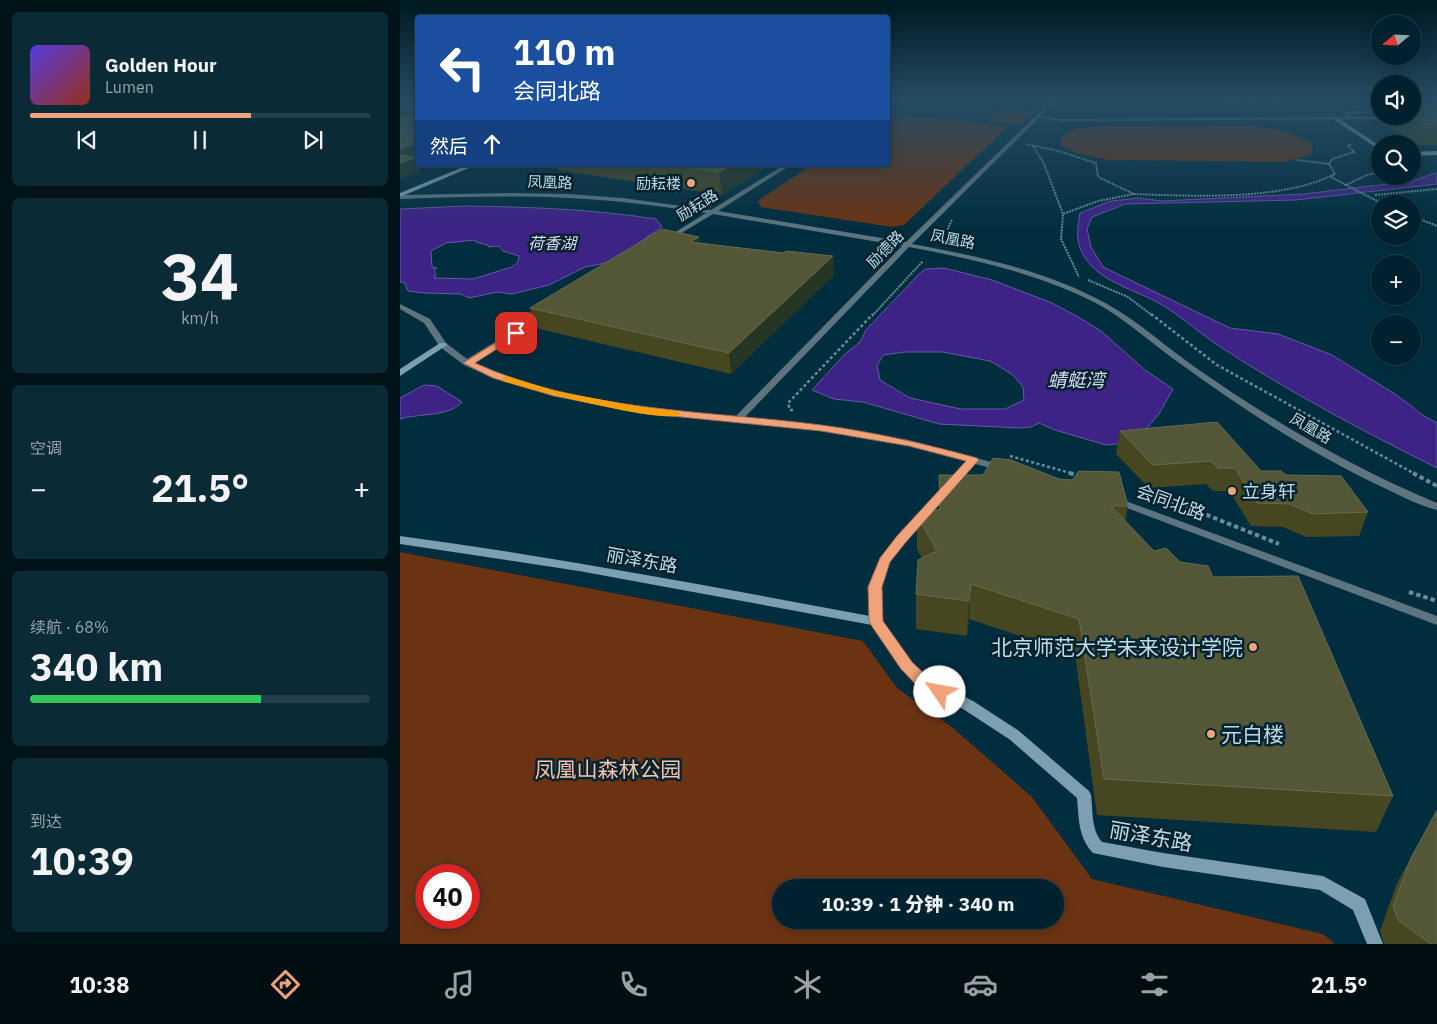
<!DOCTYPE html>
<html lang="zh">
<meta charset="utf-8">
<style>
body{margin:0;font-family:"IBM Plex Sans","Noto Sans SC",sans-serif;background:#0a2a36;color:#f1f3f6;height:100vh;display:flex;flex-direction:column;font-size:19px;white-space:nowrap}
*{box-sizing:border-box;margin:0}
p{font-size:16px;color:#95a4aa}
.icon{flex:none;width:28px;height:28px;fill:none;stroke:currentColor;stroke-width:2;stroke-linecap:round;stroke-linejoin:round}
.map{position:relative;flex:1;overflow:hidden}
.panel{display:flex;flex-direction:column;gap:12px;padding:12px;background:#001319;width:400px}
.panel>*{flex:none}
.hud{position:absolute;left:15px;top:15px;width:475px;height:152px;border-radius:5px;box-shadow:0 2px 12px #0003,0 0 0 1px #223f4a;background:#1a4fa0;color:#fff;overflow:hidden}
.needle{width:32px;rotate:251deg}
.buttons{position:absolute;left:971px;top:15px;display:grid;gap:10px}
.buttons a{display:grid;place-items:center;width:50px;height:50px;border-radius:50%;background:#00222e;box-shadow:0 2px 12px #0003,0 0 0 1px #223f4a;font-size:25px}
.speed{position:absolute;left:15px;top:864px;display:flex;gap:10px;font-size:25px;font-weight:700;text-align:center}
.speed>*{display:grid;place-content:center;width:65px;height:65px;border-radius:50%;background:#00222e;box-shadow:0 2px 12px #0003,0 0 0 1px #223f4a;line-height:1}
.speed .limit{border:8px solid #d22;background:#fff;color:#111}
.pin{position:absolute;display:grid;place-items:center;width:42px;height:42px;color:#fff;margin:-21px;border-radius:10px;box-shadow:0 2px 8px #0006}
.me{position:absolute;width:55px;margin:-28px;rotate:303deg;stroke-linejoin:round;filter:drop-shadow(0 0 4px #0008)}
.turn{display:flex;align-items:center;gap:18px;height:105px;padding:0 15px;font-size:22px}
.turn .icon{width:65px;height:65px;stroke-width:2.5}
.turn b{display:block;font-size:35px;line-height:42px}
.then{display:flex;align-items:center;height:48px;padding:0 15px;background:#0003;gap:10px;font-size:19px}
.big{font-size:38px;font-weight:800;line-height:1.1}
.panel .widget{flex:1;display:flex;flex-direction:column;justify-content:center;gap:8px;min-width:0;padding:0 18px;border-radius:8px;background:#0a2a36}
.panel .dial{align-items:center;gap:0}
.dial b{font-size:65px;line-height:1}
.song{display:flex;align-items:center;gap:15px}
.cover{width:60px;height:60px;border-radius:8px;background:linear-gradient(135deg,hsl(250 70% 55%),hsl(10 70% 35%))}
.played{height:5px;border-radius:2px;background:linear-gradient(90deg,#f0a27a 65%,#223f4a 65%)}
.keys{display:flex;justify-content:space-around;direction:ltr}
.heat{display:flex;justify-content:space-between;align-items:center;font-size:28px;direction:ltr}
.charge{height:8px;border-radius:4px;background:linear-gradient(90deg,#34c759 68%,#223f4a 0)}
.trip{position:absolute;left:372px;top:879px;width:292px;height:50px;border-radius:25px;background:#00222e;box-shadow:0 2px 12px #0003,0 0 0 1px #223f4a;font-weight:800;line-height:50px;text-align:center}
.tabs{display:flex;height:80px;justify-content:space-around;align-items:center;background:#000e12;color:#95a4aa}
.tabs .icon{width:35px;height:35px}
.tabs .selected{color:#f0a27a}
.tabs b{font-size:22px;color:#f1f3f6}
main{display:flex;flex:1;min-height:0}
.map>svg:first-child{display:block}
</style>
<main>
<section class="panel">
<div class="widget">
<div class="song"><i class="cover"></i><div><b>Golden Hour</b><p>Lumen</p></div></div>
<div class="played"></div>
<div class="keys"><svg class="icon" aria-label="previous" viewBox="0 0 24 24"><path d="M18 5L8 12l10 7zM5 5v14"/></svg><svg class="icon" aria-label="pause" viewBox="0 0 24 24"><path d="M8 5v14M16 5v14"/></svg><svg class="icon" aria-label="next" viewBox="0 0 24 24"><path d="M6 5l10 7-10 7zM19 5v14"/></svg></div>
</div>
<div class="widget dial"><b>34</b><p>km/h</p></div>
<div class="widget"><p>空调</p>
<div class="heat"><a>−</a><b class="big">21.5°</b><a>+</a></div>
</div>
<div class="widget"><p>续航 · 68%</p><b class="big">340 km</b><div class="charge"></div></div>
<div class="widget"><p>到达</p><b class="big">10:39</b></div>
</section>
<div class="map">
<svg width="1037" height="944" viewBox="0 0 1037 944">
<rect width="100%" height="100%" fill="#002e3e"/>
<path fill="#6b3312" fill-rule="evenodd" d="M601,109L625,110L633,112L620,125L587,121L596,112Z
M488,115L546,118L607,127L504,225L492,227L361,207L358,201L412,165H488Z
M704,126H851L884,131L902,138L911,143L913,149L911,155L883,162L709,160C691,157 675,154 660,145C661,126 690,128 704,126Z
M0,552L463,641L497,688L553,728L632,797L692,879L923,934L935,944H0ZM26,875H69V918H26ZM381,888H656V920H381Z"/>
<path fill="#3d2385" stroke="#645aa3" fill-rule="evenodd" d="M1037,172V184L896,200L725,204L692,217L687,229L691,247L703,267L830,328L878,334L932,355L998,396L1024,416L1037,423V468C963,431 891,393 822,348C803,336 786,320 767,308C742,291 704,285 686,259C675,244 677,230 680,213L711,201L739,198L762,201L904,194L1013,181Z
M65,206C131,207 191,209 256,219L262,227L211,262L185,267L149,285L112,294L97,292L69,298L61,294L24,293L8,291L5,283L0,282V209ZM75,240L76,242L88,245V247L99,246L103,251L119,256L118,262L112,267L73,279L34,278L36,275L34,270L37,268L32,267L31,251L46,243Z
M544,268L592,280L652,303L680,318L701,331L745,370L773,389L759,414L735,442L706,445L655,430L639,423L631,427L619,428L539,424L463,402L434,399L412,390L445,354L460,342L466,330L520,273L526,269ZM505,352H543L590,361L613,375L623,387L624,400L605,409H561L510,398L480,380L477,366L483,355Z
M24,385L37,386L62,402C49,417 20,413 0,419V398Z"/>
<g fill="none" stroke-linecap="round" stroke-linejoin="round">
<path stroke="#698c9b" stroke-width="2" stroke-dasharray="2 1" stroke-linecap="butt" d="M1012,100H1037
M818,103L942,101
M506,104H539
M626,144L655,150L696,163L698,177L734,194L698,201L663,214
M633,146L644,164L663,214L661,239L679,277
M929,164L932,159L954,152L948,146L952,144
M931,177L946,185L967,175L980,172
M946,185L983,204
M734,194C793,196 882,201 935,174L929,164L897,160
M975,195L1037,189
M1012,216L1037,226
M552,220L548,228V238L557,240
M688,280L728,297L753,316
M472,316L523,261"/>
<path stroke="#698c9b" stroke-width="2.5" stroke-dasharray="3 2.5" stroke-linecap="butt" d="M751,314L817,365L1015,474
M393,410H390L388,403L473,314
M610,456L674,474"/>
<path stroke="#698c9b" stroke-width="4" stroke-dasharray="4.5 3" stroke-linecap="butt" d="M669,473L678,475
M1013,473L1037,486
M742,494L787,507L879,544
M1009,592L1037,601"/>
<path fill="#5e7580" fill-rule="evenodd" d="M980,110V112L950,114L954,117H989L991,119L661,121L635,117L637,116L661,119L948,117L944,114V112Z"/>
<path fill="#5e7580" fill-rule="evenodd" d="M493,99H499L488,105V102Z
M546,99L691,100L689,101H656L512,244C578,256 648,271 707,304C740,322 768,349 799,370C874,422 953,468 1037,503V510C1018,505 999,495 982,487C911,453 845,411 782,365C755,346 731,324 703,307C645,275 573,259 509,247L344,418L421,425L509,440L606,466L607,468L606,470H598L508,446L421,431L241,413L151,395L93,378L64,365L40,347L24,323L0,309V304L30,319L46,343L67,359L142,313H148V317L73,363C156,399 246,408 335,417L502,246L313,214L268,241L266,240V238L306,213C261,206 215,200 169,198C113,195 56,197 0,199V195L112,193L167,194L223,198L311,210L384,165H391L318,211L506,242L651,101Z
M715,497L1037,616V625L711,502L710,500L711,498Z"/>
<path fill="#7ca0b1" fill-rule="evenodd" d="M687,99H809L807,100Z
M934,118H938L980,146V150L934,120Z
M1037,151V155L1012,156V152Z
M68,165H76L0,197V193Z
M40,343H46L47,345L0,376V369Z
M573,457L576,458L578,460L576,462L505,542L489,562L481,587L482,620L512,662L532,681L573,701L619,731L689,791L691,795C693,811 691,829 702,842L763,853L923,876L965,899L983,944H967L953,910L920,890L763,867L693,853C678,837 679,819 677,798L609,739L563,709L522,689L502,668L472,625L179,571L0,544V536C158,557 314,587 470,616L469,587L480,558L497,536L570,458Z"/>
</g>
<path fill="#464721" d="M1037,100V145H1018L977,120L980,109V116H1012Z
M157,165H370L322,195L158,170Z
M300,243L384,253L434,275L331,374L135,328L130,308Z
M720,431L861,471L886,475L968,512L959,536L906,537L883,527L851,526L829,491H813L806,484L749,488L716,454Z
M539,475L728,506L725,521L754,551L813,577L993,796L976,832L697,815L675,654L569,619L567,636L516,629V594L522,558L517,549V515L539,510Z
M1037,810V944H984L980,931L997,883Z"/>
<path fill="#253624" d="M14,110L18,122L0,124V111Z
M18,143V165H19L21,171L0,179V149Z
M331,165H370L322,195L319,172Z
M299,237L302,255L290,242Z
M433,256L434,275L331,374L329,353Z
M571,584L569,619L567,636L569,601Z"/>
<path fill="#535737" stroke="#646c52" d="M0,99H18V143L0,149V118L15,116L14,110L0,111Z
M1012,100H1037V124H1024L1010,116H1012Z
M0,155L17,157L0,163Z
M271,165H331L319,172Z
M262,229L299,237L290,242L384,253L386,251L433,256L329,353L130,308Z
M817,422L861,471H881L886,475L941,476L968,512L913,514L890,504L857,503L835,468H818L811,461L753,465L720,431Z
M593,458L611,460L659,479L672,480L679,471L719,472L728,506H711L754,551L766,548L780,562L808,566L813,577L898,576L993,796L704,779L679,619L571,584L569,601L516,594L518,560L537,551L517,515L540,509L539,475H583Z
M1037,810V944H1031L998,920L993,906L1011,858Z"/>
<linearGradient id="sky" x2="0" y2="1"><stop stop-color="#001922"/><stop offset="0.43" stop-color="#264c63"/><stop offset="1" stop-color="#264c63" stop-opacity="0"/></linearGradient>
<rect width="1037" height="231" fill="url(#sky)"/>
<path fill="#f0a27a" stroke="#9c694f" d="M116,330L121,333L119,335L75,363C183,412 305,410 421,425C474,432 526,444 577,458L579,460L577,462L506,542L490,562L482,587L483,621L512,662L532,681L546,688L548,692L546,696L540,698L521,690L501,669L471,625L469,621L468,587L480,558L497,536L566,461L509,446L421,431L241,413L154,396L93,378L63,363Z"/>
<path fill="#f59e0b" d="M106,376L155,391L241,407L276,411L281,414C268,426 126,388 103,381L101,379Z"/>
<g fill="#f0a27a" stroke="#04232f" stroke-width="2">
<circle cx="291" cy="183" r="5"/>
<circle cx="832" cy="491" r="5"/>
<circle cx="853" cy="647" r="5"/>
<circle cx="811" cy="734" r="5"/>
</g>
<g text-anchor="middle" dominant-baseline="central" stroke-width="5" stroke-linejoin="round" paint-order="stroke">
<g font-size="15" fill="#c0dbe9" stroke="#04232f">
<text transform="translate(150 182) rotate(2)">凤凰路</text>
<text transform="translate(297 205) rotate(-32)">励耘路</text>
<text transform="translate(553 239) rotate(11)">凤凰路</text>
<text transform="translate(485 249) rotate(-46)">励德路</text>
<text transform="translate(911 428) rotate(30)">凤凰路</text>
</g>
<g font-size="15" fill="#c0dbe9" stroke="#04232f" text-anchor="end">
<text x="281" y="183">励耘楼</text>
</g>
<g font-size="16" font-style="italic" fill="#dbdaf4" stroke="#04232f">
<text x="152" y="243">荷香湖</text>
</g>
<g font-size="18" fill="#c0dbe9" stroke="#04232f" text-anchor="start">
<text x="842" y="491">立身轩</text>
</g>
<g font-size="18" fill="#c0dbe9" stroke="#04232f">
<text transform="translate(771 502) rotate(20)">会同北路</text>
<text transform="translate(242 560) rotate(10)">丽泽东路</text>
</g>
<g font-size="19" font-style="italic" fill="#dbdaf4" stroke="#04232f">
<text x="676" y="380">蜻蜓湾</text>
</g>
<g font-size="21" fill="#c0dbe9" stroke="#04232f" text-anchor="end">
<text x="843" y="647">北京师范大学未来设计学院</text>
<text x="821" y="734" text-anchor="start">元白楼</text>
</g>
<g font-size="21" fill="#fac3a8" stroke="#04232f">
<text x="208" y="769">凤凰山森林公园</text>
</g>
<g font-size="21" fill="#c0dbe9" stroke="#04232f">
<text transform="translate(751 836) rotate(10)">丽泽东路</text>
</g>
</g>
</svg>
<div class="buttons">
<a><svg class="needle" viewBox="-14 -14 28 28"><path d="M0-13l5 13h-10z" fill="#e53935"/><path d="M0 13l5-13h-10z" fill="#95a4aa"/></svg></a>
<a><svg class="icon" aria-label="sound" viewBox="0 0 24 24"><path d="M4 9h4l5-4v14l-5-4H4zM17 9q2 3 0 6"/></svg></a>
<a><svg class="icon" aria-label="search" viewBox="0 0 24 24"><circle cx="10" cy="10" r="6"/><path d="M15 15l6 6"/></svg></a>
<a><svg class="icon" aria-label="layers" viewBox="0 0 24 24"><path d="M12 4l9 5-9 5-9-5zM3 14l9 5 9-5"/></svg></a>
<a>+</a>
<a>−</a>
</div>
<div class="speed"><div class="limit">40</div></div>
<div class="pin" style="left:116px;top:333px;background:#d93025"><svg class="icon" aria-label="arrive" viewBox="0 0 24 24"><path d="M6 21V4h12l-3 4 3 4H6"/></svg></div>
<svg class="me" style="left:540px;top:692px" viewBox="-20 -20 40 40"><circle r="19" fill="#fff"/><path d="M0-13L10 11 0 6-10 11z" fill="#f0a27a"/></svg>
<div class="trip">10:39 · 1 分钟 · 340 m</div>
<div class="hud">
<div class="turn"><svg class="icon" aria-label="left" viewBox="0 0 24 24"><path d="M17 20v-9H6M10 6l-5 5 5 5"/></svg><div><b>110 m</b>会同北路</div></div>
<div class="then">然后<svg class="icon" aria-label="ahead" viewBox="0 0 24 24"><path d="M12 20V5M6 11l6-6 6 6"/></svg></div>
</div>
</div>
</main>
<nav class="tabs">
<b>10:38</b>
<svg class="icon selected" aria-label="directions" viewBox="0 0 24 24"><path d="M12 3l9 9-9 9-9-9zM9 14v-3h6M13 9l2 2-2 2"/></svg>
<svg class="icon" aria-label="music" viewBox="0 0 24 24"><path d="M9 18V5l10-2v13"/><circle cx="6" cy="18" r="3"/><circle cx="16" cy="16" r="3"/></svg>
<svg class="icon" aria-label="phone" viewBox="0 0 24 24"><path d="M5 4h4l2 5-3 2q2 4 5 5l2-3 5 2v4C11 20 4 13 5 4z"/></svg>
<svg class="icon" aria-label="climate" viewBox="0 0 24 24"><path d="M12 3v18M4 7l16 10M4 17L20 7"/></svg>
<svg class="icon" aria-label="car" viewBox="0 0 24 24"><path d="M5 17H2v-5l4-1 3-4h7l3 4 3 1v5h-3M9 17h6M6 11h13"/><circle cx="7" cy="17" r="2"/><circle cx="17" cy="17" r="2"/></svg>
<svg class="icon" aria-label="filters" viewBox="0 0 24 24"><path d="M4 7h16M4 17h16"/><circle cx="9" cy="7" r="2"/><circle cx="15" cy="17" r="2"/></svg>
<b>21.5°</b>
</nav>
